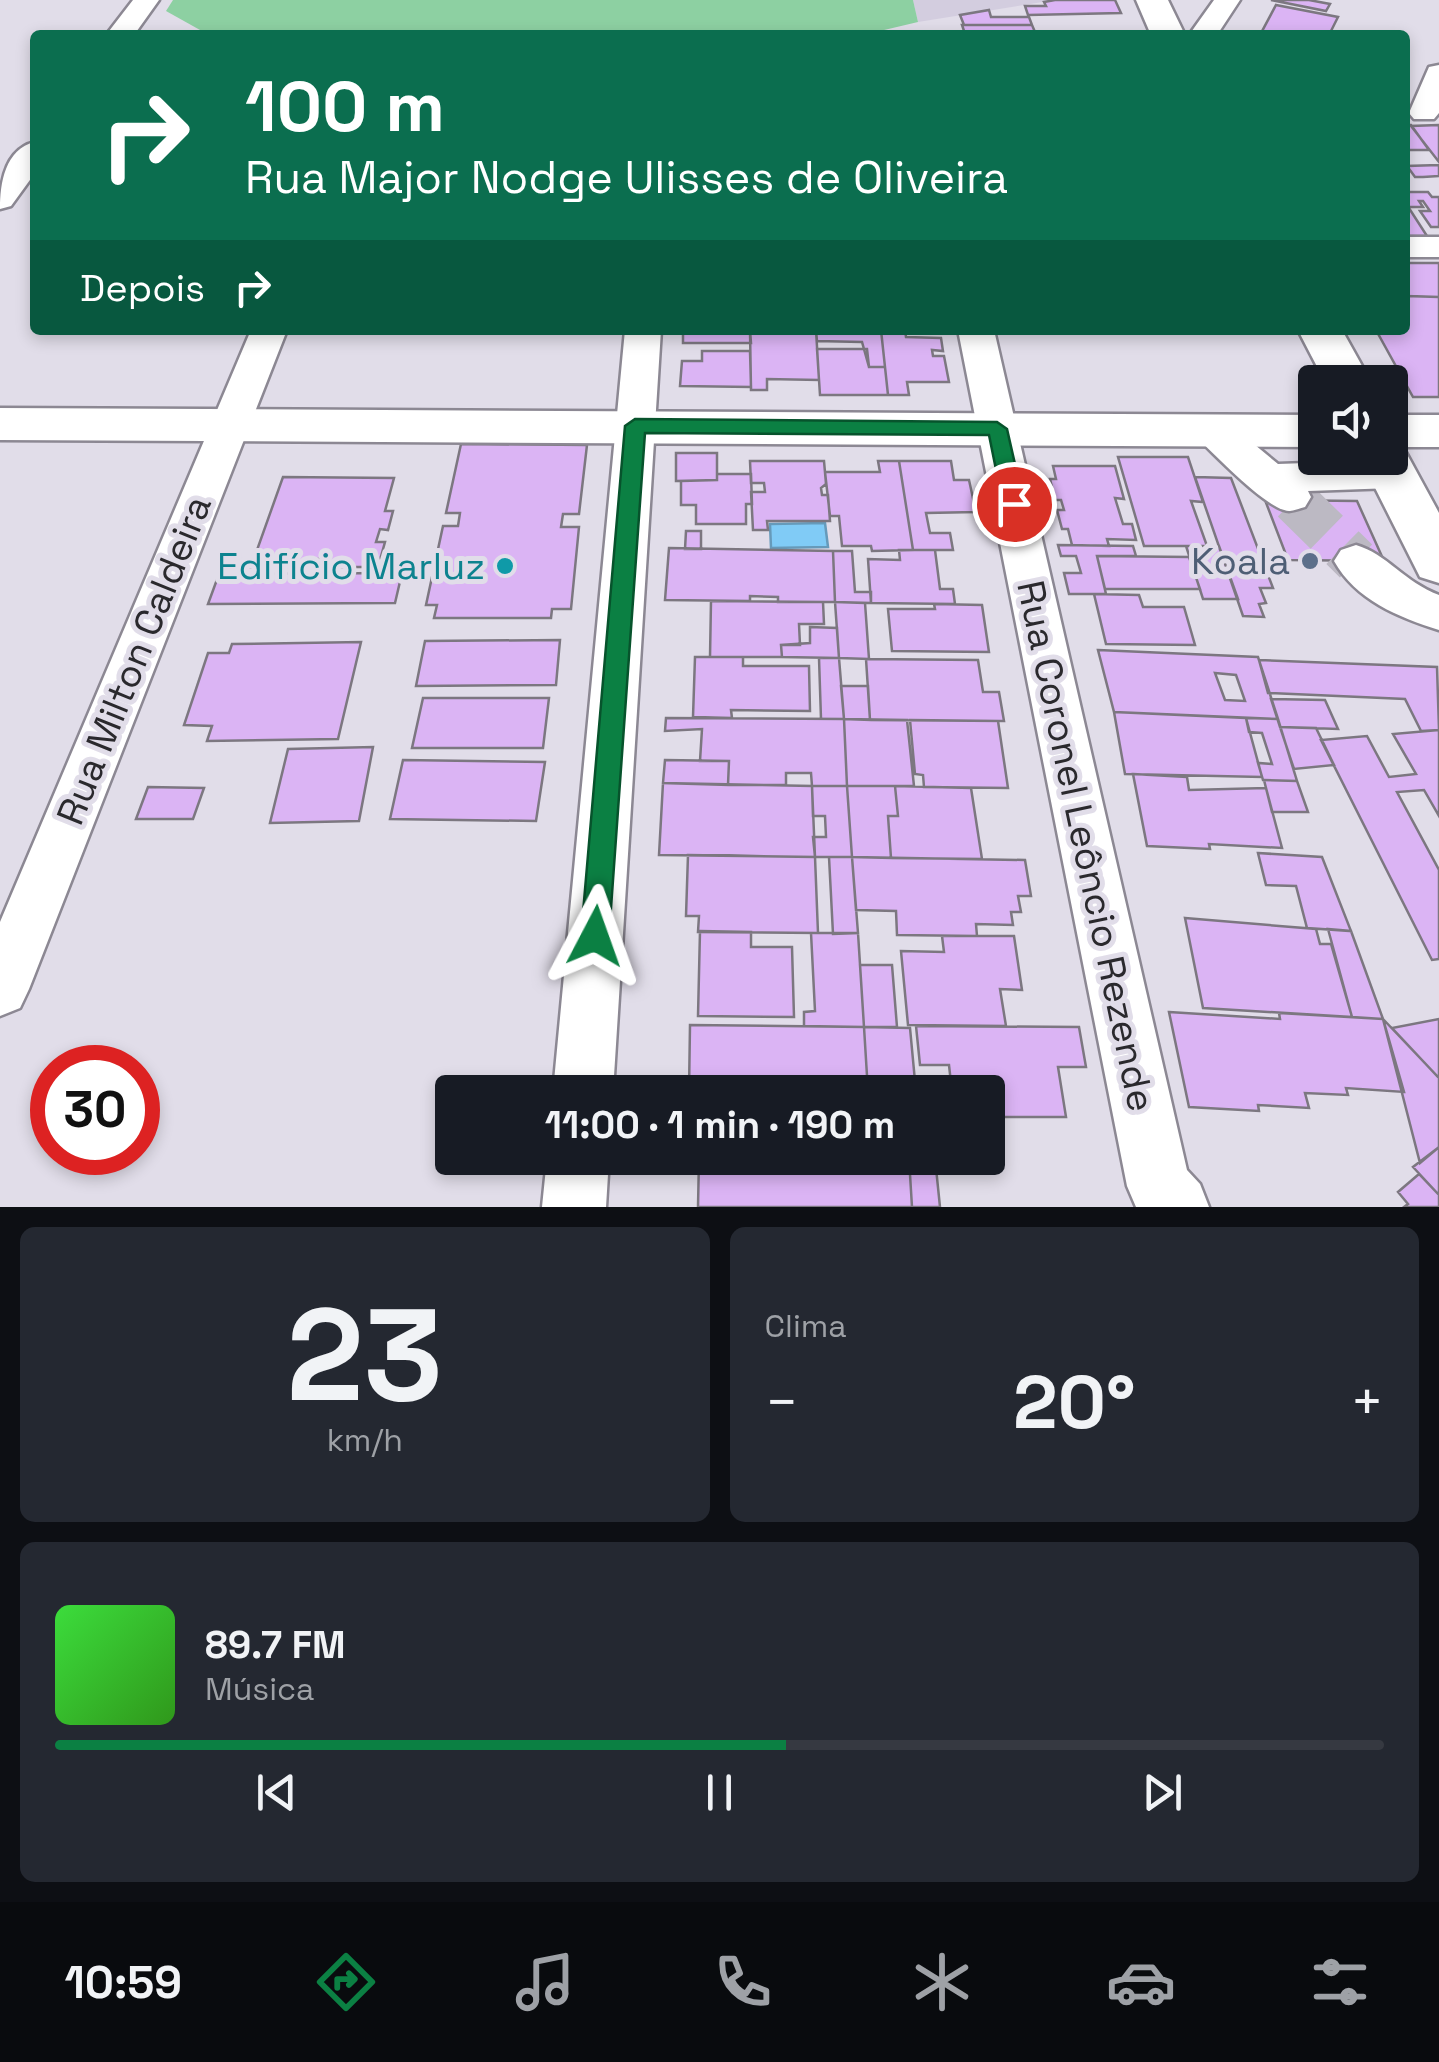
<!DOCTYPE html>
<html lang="pt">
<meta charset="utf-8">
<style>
body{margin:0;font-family:"Space Grotesk",sans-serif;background:#242831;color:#f1f3f6;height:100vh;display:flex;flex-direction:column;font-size:38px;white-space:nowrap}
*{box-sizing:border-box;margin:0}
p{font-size:32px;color:#9ea1a6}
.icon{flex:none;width:55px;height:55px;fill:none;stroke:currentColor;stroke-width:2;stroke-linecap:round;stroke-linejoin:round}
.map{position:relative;height:1207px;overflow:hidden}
.side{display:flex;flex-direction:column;gap:20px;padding:20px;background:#0d0f14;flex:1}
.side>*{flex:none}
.banner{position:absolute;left:30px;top:30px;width:1380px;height:305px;border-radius:10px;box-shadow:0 5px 15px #0003;background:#0b6e4f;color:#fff;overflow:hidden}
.buttons{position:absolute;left:1298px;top:365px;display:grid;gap:20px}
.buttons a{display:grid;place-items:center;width:110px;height:110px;border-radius:10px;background:#171b24;box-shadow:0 5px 15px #0003;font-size:50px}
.speed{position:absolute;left:30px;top:1045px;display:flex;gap:20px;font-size:50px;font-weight:700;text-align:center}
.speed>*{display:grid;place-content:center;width:130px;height:130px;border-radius:50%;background:#171b24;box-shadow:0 5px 15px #0003;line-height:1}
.speed .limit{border:15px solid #d22;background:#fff;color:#111}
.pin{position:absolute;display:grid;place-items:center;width:85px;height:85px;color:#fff;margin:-42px;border:5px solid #fff;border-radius:50%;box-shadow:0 2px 10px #0007}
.me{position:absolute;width:110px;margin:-55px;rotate:4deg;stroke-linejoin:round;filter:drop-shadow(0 0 8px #0008)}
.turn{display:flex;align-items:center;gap:35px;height:210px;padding:0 50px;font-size:45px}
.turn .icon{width:130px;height:130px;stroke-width:2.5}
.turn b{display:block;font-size:70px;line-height:85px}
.then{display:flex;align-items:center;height:95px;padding:0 50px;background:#0003;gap:20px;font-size:38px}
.big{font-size:75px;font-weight:700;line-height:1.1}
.side .card{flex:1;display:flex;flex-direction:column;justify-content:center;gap:15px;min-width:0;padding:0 35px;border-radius:15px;background:#242831}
.side .dial{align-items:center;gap:0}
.dial b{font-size:130px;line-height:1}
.song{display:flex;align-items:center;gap:30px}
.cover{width:120px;height:120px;border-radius:15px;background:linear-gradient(135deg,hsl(120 70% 55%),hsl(110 70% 35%))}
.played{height:10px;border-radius:5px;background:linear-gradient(90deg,#0b8043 55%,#363941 55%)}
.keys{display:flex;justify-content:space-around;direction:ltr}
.heat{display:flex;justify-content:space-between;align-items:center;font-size:55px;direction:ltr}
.side .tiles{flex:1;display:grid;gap:20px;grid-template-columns:1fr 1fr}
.card:last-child{grid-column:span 2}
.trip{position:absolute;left:435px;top:1075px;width:570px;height:100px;border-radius:10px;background:#171b24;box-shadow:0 5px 15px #0003;font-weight:700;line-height:100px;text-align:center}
.menu{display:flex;height:160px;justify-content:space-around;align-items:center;background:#090b0e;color:#9ea1a6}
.menu .icon{width:70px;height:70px}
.menu .on{color:#0b8043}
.menu b{font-size:45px;color:#f1f3f6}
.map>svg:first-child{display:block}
</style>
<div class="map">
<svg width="1439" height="1207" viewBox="0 0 1439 1207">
<rect width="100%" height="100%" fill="#e1dde9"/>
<path fill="#d3cddf" d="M913,0H1055L918,22Z"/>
<path fill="#8dd0a2" d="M173,0H913L918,22L863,35H209L166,11Z"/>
<path fill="#80cbf6" stroke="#669aba" stroke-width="2.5" d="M825,523L828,547L771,548L770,524Z"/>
<path fill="#dbb4f4" stroke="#7c7780" stroke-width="2.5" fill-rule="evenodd" d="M1055,0H1115L1121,13L1028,15L1025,6H1046L1044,2Z
M1271,0H1309L1330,4L1326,11Z
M1276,5L1338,17L1329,35H1260Z
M989,10L991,17H1029L1032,25H964L960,15Z
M962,25H1032L1035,32L965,34Z
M1405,125H1411L1429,150H1405Z
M1439,125V162L1411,126Z
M1439,165V176L1423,177H1415L1407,166Z
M1405,192H1428L1432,197H1439V227H1431L1420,211H1430L1423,201H1419L1423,207H1408Z
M1405,205H1407L1427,236H1405Z
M1405,263H1439V297L1409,296L1405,290Z
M1405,296L1439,297V397H1413L1376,330H1405Z
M683,330H750L751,343H683Z
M750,330H816L819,380L767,379V390H751Z
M816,330H881L885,367H869L862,342L817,341Z
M881,330H905L906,337L941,338L943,351L932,350L933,356H944L949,382H907L909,395H888Z
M817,349H867L869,367H885L888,395H820Z
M702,351H750L751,387L680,386L682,361H702Z
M461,444L587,445L579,514H563L561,527H579L571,609H552L551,618H434L437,605H426L443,526H458L460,513H446Z
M676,453H717V480L676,481Z
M1118,457H1188L1203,502L1191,501L1207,546H1144Z
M750,461H824L826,484L821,488L822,495H828L830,521H767L768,530H753L751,492H765L764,483H751Z
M878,461H899L913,550L872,551L871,546H842L839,516H830L825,472H880Z
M899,461H951L954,480H969L976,512L926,513L930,533H950L953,550H913Z
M1053,466H1115L1124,499L1115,498L1123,524H1132L1136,540L1107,539L1109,546L1072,545L1068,529H1062L1057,510H1064L1061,500H1055L1050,479H1056Z
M717,474H751L752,504H746V524H696V505H681V481L717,480Z
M283,477L394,478L385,511H393L388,530L380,529L376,542H385L378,567H321L324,559H307L305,567H251Z
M1195,477L1231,478L1273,588H1260L1266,603L1259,604L1264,617L1243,616Z
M1265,500L1357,501L1384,561L1288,560Z
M686,531H701V549H685Z
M1058,545L1133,546L1136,556H1097L1106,594H1069L1064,573H1081L1076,556H1061Z
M1186,546H1219L1238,599H1203Z
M669,548L833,551L835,602H778V597L750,596V601L665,600Z
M899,550H935L940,589H953L955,604L871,603L868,559L900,560Z
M833,551H852L855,592H871V603L835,602Z
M1097,556L1189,557L1200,589H1105Z
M402,573L395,603L208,604L219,574Z
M1094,594L1139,595L1143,607H1184L1195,645L1106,644Z
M711,601L823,602L824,624H799L800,645H781L782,657H710Z
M835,602L865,603L869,659L839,658Z
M934,604L982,605L989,652L892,651L888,609H935Z
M810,627L837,628L839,658L782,657L781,645L810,643Z
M560,640L556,685L416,686L425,641Z
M361,642L338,739L207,741L212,726L184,725L208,653H229L232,644Z
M1098,650L1258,657L1278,719L1114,712ZM1215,673L1236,675L1245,701L1225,700Z
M695,657H743V666H809L810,711L731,710L732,718L693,717Z
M819,658H839L844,719H821Z
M866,659L978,660L983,692H999L1004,721L870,720Z
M1259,660L1437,667L1439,730L1421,731L1405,699L1268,693Z
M841,686H868L870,720L844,719Z
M423,698H549L543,748H412Z
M1271,699L1325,700L1338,729L1280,727Z
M1114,712L1246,718L1262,777L1125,774Z
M666,718L844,719L847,786H812L811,773H786V785H728L729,761H700L702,729L665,731Z
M1246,718L1278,719L1297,781L1263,780L1258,763L1272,764L1262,733L1249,732Z
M844,719L907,720L914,786H847Z
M910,720L998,721L1008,788L924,787L923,775L915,774Z
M1280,727L1316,728L1334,765L1294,769Z
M1439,730V816L1424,790L1397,792L1439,870V959L1432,960L1321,740L1367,736L1389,777L1416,774L1393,734Z
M373,747L359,821L270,823L288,749Z
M403,760L545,762L536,821L390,819Z
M665,760L729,761L728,785L663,783Z
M1133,774L1187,777L1189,790L1266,788L1282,848L1209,844L1210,849L1147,846Z
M1264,780L1297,781L1308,812H1272Z
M663,783L812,786L815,857L659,855Z
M812,786H847L852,857H815L813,837H826L825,816H813Z
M847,786H895L898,816H888L891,858L852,857Z
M895,786L971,788L982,859L891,858L888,816H898Z
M148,787L204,788L193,819H136Z
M1258,853L1322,857L1351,931L1307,928L1296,886L1266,885Z
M688,855L815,857L818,933L698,932L699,916H686Z
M829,857H852L858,933L833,934Z
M852,857L1025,860L1031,896H1018L1021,912H1011L1013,925L976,924L977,936L897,935L896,911L856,910Z
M1185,918L1316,929L1320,944H1331L1352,1017L1203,1008Z
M1328,929L1351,931L1383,1019L1352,1017Z
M700,931L751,932V947H792L794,1017L698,1016Z
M811,933H858L864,1027L804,1026V1012L815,1011Z
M942,936H1014L1022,990L1000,989L1006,1026L908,1025L901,951L944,952Z
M860,965H892L897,1027H864Z
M1169,1012L1280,1019L1279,1013L1383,1019L1404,1092L1346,1088L1348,1095L1305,1093L1309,1108L1258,1105L1259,1111L1189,1107Z
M1383,1019L1439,1078V1147L1420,1163Z
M1439,1019V1077H1438L1392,1028Z
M690,1025L864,1027L868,1092H689Z
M916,1026L1079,1027L1086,1067H1058L1066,1117H988V1092H952L949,1065H920Z
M864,1027L910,1028L916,1092H868Z
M1439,1147V1195L1413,1167Z
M699,1158H909L912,1207H698Z
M909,1158H935L940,1207H912Z
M1419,1174L1439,1195V1207H1404L1408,1204L1398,1192Z"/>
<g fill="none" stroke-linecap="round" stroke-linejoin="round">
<path stroke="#bcb9c3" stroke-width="46" stroke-dasharray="46 22" stroke-linecap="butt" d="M1294,500L1356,561"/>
<g stroke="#8c8893" stroke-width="5">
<path id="minor" d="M133,0H159L134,35H106Z
M1214,0H1240L1217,35H1189Z
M1439,65V113L1434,119H1414L1409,113L1429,67Z
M35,142V173L11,206L0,209C0,183 5,149 35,142Z
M1405,237H1439V257H1405Z
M251,330H287L29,989L20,1008L0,1016V922Z
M625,330H661L613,1092H553Z
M958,330H994L1187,1170L1200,1184L1209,1207H1136L1127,1186Z
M1212,417L1226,421L1278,464L1393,460L1407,464L1413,474L1407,484L1393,488L1308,491L1311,497L1305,507C1302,508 1292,511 1289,511C1267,510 1217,456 1198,439L1192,430L1198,421Z
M1356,545C1387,554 1404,582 1439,595V630C1398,617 1356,600 1334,561L1341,550Z
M547,1158H609L606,1207H542Z"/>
</g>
<g stroke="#8c8893" stroke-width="5">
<path id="major" d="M1136,0H1168L1185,35H1151Z
M1298,330H1342L1371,382H1325Z
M0,408L1315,415V447L0,440Z
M1390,415H1439V447H1403L1439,513V583L1420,577L1360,458H1390Z"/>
</g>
<use href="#minor" fill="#fff" fill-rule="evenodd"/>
<use href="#major" fill="#fff" fill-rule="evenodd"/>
</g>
<path fill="#0b8043" stroke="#07532c" stroke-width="2.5" d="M635,419L997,422L1007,429L1024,504L1014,512L1003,504L989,435L645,433L609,936L605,945L595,949L585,945L581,936L625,426Z"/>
<circle fill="#5c6f8a" stroke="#e1dde9" stroke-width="4" cx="1310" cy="561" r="10"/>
<circle fill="#0f9aa8" stroke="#e1dde9" stroke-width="4" cx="505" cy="566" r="10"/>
<g text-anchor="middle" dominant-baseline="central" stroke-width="10" stroke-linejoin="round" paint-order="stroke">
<g font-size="38" fill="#4e5e75" stroke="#e1dde9" text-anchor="end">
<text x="1290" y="561">Koala</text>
</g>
<g font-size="38" fill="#0d838f" stroke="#e1dde9" text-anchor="end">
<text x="485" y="566">Edifício Marluz</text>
</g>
<g font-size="38" fill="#2a292d" stroke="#e1dde9">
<text transform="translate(134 660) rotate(-68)">Rua Milton Caldeira</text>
<text transform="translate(1086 846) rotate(78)">Rua Coronel Leôncio Rezende</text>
</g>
</g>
</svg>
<div class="buttons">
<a><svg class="icon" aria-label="sound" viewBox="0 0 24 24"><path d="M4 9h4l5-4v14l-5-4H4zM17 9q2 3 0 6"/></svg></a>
</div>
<div class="speed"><div class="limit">30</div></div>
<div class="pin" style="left:1014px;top:504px;background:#d93025"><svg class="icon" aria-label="arrive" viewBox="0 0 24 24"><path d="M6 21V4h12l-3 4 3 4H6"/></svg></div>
<svg class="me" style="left:595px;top:936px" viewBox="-20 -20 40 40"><path d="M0-17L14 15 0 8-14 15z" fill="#0b8043" stroke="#fff" stroke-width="4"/></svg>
<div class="trip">11:00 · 1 min · 190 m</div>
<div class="banner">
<div class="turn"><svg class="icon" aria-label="right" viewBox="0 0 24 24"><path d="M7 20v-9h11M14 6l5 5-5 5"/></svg><div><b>100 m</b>Rua Major Nodge Ulisses de Oliveira</div></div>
<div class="then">Depois<svg class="icon" aria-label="right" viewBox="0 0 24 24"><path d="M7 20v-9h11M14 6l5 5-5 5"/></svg></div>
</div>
</div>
<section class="side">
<div class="tiles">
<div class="card dial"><b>23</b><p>km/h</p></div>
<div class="card"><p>Clima</p>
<div class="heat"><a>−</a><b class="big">20°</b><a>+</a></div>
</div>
<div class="card">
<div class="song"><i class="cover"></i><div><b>89.7 FM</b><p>Música</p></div></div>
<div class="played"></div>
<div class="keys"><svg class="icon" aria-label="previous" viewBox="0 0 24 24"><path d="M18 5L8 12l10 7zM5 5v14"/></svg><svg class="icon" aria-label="pause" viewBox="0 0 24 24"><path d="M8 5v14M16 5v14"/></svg><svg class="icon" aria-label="next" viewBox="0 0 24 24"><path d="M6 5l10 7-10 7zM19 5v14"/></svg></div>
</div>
</div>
</section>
<nav class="menu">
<b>10:59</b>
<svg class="icon on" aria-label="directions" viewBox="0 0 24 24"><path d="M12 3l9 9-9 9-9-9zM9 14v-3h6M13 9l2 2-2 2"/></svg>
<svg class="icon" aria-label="music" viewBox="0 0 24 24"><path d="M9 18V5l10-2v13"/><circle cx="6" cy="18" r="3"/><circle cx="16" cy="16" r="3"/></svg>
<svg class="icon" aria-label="phone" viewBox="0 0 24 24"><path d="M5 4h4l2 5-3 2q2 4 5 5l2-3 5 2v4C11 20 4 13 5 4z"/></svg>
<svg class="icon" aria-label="climate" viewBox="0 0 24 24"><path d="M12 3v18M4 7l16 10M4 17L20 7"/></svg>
<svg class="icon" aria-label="car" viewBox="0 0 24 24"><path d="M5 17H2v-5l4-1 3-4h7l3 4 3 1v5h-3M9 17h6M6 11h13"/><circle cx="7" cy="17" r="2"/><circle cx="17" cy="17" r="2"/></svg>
<svg class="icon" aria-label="filters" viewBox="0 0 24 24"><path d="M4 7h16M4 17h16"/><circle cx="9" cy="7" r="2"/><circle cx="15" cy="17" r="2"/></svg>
</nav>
